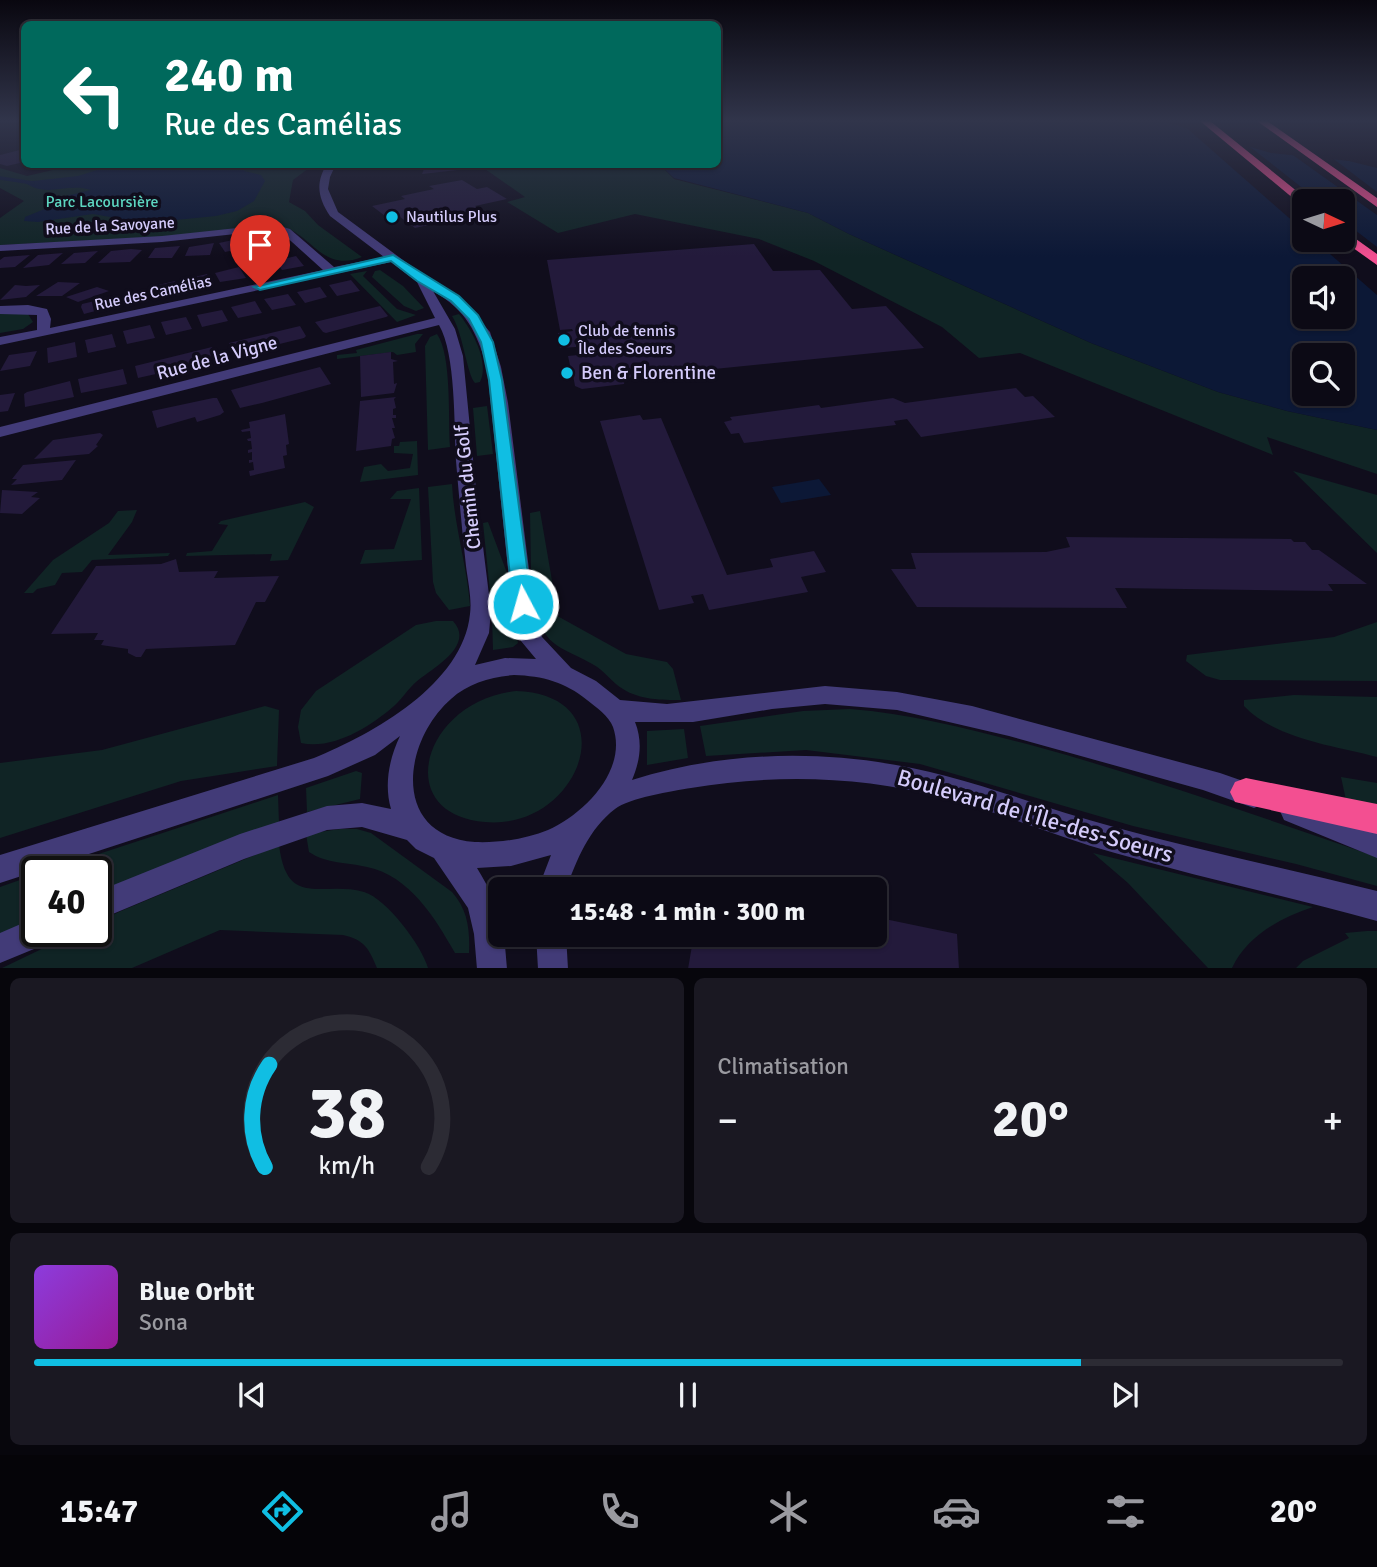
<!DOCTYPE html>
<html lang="fr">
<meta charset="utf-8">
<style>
body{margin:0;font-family:Signika,sans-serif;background:#1a1822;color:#f1f3f6;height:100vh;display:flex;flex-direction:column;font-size:26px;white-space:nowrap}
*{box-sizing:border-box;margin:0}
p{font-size:23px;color:#9a9aa0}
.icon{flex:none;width:38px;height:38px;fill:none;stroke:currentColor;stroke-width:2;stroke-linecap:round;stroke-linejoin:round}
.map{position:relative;height:968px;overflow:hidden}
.side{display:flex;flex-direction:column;gap:10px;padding:10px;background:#07060c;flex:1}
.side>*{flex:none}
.banner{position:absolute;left:21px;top:21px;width:700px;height:147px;border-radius:10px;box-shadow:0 2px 5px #0004,0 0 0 2px #2c2b34;background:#00695c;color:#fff;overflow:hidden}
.needle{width:46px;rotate:94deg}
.controls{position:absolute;left:1292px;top:189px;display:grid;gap:14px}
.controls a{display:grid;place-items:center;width:63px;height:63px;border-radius:10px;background:#0c0a15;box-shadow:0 2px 5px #0004,0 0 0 2px #2c2b34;font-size:35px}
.speed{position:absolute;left:21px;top:856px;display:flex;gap:14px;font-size:35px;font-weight:700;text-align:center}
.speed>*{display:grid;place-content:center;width:91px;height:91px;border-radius:50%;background:#0c0a15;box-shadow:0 2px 5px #0004,0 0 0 2px #2c2b34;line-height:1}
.speed .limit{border:4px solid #111;border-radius:10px;background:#fff;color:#111}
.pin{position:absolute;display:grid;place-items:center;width:60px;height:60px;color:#fff;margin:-72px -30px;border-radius:50% 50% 50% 0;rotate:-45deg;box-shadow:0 0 7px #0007}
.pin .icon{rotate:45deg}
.me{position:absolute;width:77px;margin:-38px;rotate:354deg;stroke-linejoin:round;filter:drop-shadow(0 0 5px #0008)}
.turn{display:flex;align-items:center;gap:24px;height:147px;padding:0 28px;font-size:32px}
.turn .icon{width:91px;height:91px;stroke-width:2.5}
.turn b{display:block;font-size:49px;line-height:60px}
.big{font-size:52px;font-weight:700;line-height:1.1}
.side .card{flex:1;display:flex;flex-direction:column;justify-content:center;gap:10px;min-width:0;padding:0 24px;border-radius:10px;background:#1a1822}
.side .dial{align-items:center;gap:0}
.dial svg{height:182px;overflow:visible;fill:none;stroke:#2c2b34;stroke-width:7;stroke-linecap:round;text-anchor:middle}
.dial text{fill:#f1f3f6;stroke:none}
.song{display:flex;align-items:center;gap:21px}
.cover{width:84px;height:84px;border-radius:10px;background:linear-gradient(135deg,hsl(270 70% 55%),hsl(300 70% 35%))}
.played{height:7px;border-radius:4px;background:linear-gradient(90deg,#10bee3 80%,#2c2b34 80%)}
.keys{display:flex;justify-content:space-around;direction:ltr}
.heat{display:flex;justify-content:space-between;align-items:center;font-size:38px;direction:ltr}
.side .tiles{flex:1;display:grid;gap:10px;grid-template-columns:1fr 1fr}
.card:last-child{grid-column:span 2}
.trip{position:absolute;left:488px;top:877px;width:399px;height:70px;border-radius:10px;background:#0c0a15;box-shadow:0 2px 5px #0004,0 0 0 2px #2c2b34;font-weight:700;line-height:70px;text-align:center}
.tab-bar{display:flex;height:112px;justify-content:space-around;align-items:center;background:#050408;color:#9a9aa0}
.tab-bar .icon{width:49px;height:49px}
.tab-bar .selected{color:#10bee3}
.tab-bar b{font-size:32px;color:#f1f3f6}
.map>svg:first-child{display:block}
</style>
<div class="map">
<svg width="1377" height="969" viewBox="0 0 1377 969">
<rect width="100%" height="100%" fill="#100d1c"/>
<path fill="#102425" d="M73,164L313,165L293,180L289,202L305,211L318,225L362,257C320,274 311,229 275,225L159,237L0,245V218L24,201L0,188V168L27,176L53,170H66L64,167Z
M487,164L660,165L674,179L808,213L849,234L1091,343L1218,392L1287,411L1377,430V474L1267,437L1273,455L1020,353L979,358L942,327L814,261L759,239L635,214L558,233L507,202L525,197L485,169Z
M380,270L403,286L424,308L416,311L404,306L372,277L375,271Z
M367,271L363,276L397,309L416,315L397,322L350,274Z
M0,314H28L33,322L23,329L0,333Z
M459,314C472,330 490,362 480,382L475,383C467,375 463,333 452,316Z
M417,334H423L415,344L416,352L397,355L393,352L337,359V355L357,353L356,350Z
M437,334C452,355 448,420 450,447L428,450L425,346L430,337Z
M487,406L493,454L477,456L473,408Z
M417,441L418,475L360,482L364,467L381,464L388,471L410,468L413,454L394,453V446H399L400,442Z
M1293,471L1377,495V553Z
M452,484C454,525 467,565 470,606L449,610L436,593L433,582L428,487Z
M419,488L422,560L360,564L365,550L394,549L411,499H390L397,491Z
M305,502L314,507L288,560L270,561L272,554L186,556L187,553L212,551L228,525L218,524L221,521Z
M137,510L132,522L108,555L170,553L168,556L92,560L82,572L62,573L55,585L37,589L33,593H24L53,560L109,523L118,511Z
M540,511L555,598L534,593L531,571L530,513Z
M488,522L507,573L511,598L491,602L483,523Z
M536,609L552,613L626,654L667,662L673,669L681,700C662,700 640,700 623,689C612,683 605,671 594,665C565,648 543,648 536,609Z
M512,613L518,643L513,647L493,650L492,616Z
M436,621H453C476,646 431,669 416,682C408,689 402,699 394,706C370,727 333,750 301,743L298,727L301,710L316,691L416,625Z
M1377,622V681L1220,680L1206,676L1186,661L1187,655L1334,637Z
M516,691C630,695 580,831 485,822C390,814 423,701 516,691Z
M1294,695L1377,697V757C1335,746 1275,739 1244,706V700Z
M265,706L279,710L277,766L181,781L0,838V763L102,750Z
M850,709C914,714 976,731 1038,747C1153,779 1264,818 1377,857V886L1296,864L1133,826L920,764L806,750L706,756L700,726L803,711Z
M684,729L688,758L647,765V731Z
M356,771L362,773L360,799L307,812L306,788Z
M1341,777L1377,783V808L1346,800Z
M278,795L279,823L96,894V872H44Z
M340,829H357L371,833L452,892C468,910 470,930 469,953H455C435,918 410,876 367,867C347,862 327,864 309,852L306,834Z
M279,845C287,910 322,880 364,892C387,899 422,946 428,968H377C369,949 365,940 343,935L220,930L132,968L0,969L79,931H96V923L121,911Z
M1093,853L1313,907C1280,918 1247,936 1232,968H1208L1128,883Z
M37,874V919L0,935V887Z
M1367,931H1377V968H1296L1303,961L1349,938L1345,933Z"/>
<path fill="#0c1836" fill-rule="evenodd" d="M718,121H1162L1271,153L1349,161L1377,168V430L1287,411L1218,392L1091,343L849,234L808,213L674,178L660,165L718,164ZM1304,201H1342V240H1304ZM1304,278H1342V317H1304ZM1304,355H1342V394H1304Z
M113,165H249L244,171L261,175L265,181L254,201L237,211L216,216L145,223L93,214L38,222L24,221L25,217L69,199L66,196L91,190C66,182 47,199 24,182L78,176Z
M819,479L831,495L781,503L772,487Z"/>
<path fill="#100d1c" d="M1181,123L1240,139L1319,201H1304V231Z
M1290,153L1329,156L1335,160L1377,192V215Z
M1342,220L1377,247V295L1314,240H1342Z"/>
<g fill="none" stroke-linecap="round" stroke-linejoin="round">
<path stroke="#0c1836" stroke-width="3.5" d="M0,178L33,183"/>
</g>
<path fill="#231a3b" d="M24,149V162L7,166L0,164V155Z
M426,164H459L458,170L422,174Z
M462,180L477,189L487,187L507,199L475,206L479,209L445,217L450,220L415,228L400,217L389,219L372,206L405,199L401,196L434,189L429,186Z
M271,234L278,243L254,247L249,239Z
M242,238L249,247L225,252L219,243Z
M214,243L210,255L185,256L189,247Z
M754,244L773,271L820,270L852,309L886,306L924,348L625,378L624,384L582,389L575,386L573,375L564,376L563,371L571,370L568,356L578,355L576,347L560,348L558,333L573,331L572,329L560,330L547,260Z
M180,246L172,258H148L155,248Z
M131,249L142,250L130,262L98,263L111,251Z
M98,251L85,263L61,264L74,253Z
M63,253L49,265L23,268L38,255Z
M30,255L15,267L0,268V260L4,257Z
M296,256L304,266L282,270L275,261Z
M269,262L275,272L253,276L247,266Z
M239,267L246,278L220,282L215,273Z
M207,274L213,285L187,290L182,280Z
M351,280L360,291L337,296L329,285Z
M175,281L180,292L154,297L150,287Z
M58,282L80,283L62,296H36Z
M15,285L26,286L40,285L26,297L0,300Z
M97,287L109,291L78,302L66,297Z
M320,287L327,297L305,303L297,292Z
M288,294L296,305L272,310L264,299Z
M116,296L122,304L84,314L81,307L82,304Z
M255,301L262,313L238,318L231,307Z
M380,306L388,316L386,317L326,333L323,332L315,322Z
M222,310L228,321L202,327L197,315Z
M186,317L192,329L166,335L161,322Z
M150,325L155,338L127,344L123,331Z
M300,326L306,336L304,338L239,354H235L229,343Z
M112,334L116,347L88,353L85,340Z
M75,342L77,357L48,363L47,348Z
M212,347L217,359L214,361L138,378L135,366Z
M37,351L30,366L0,371L9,355Z
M391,352V359L398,361L393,362L394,384L397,383L394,393L361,397L360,356Z
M320,367L331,384L262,403L240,408L231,390Z
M123,369L127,384L81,393L78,379Z
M70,381L74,397L25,407L24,394L27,392Z
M1016,388L1025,397L1033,396L1055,417L921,437L907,419L894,421L896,425L744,443L739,433L731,434L724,422L732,420L730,417L819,405L821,408L893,398L905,403Z
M15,393L8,411L0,412V395Z
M396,397L394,399L396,408L393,409V415H396V418H392L395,428H392L395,438L392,439L391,446L356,451L360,401Z
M213,398H217L224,412L220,415L197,422L195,417L157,428L152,411Z
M285,414L289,444L286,445L287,455L283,456L285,468L250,476L249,471L254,470L253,462L249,463V460H252V452L248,453V450L252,449L251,441H248L247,439L251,438L250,431L242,432L241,430L250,428L249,422Z
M640,415L643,420L661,418L727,575L773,567L770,559L814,551L826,572L801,577L808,592L709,610L703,594L691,596L694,603L659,610L600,421Z
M100,433L103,435L96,445L98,446L89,454L34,459L53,440Z
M76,460L62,480L11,485L17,479H12L23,465Z
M2,490L38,492L31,497L40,498L22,514L0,513Z
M1066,537L1291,539L1294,542H1305L1312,550H1319L1367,584H1328L1333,591L1115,588L1127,608L917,607L891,569H916L911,553L1046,552L1070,547Z
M176,559L179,572L218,571L214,578L279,576L265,602H256L235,645L146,649L141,657H136L128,653V649L101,645L104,640H94L98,633L51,634L96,566L161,564Z
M704,881L738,888V889H703Z
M875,917L957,934L959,969H688L694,934H875Z"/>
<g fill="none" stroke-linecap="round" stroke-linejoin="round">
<path fill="#423b78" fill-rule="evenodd" d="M327,164H336L330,177L328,189L338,212L426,277L459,296L490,332L501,367L508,403L535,617L542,637L571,668L596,681L620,700L667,704L825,686L897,692L972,706L1220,773L1263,788L1267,796L1263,804L1254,808L1203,790L1009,736L897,710L825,704L772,709L693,722H635C643,742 640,761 632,780C733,748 844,749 946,776C1003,791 1057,812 1114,827C1201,851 1289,869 1377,891V921C1290,897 1202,878 1115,853C1057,837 1002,813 944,798C860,776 776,774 691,788C673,791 629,798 615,809C589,829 577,859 566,889H538L551,855L511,866L477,868C490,889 500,910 500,934H504L507,969H477L474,934L468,908L434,858L416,849L407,840L362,827L327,830L244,859L96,921V892L240,834L327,806L362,803L391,809C384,785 389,759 400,736L375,755L328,776L0,883V855L314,758C373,734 463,684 470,614C472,599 468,582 466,566C462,531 459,496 456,461C454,425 456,354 439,325L0,437V427L435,318L417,282L391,262L0,345V337L37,330V315L0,314V306L28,305L47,309L51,319L50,328L323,270L282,233L273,230L162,242L0,251V245L162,236L274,224L290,229L334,267L384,257L330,216C318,198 315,183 327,164ZM433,291C467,311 476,331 487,367L513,617L521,641L536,659L505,658L475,665L489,633L491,611L476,490L463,356L455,329ZM514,675C543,676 565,682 587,700C596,707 609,716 613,727C628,770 584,814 548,830C526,839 499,843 475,842C391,836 402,742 451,699C468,683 491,677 514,675Z
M1293,799L1377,832V858L1284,820L1280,811L1284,802Z
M37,917V931H55L51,942L0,963V933Z
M536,934H566L568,969H538Z"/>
<path fill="#f34f91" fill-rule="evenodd" d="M1200,121H1210L1309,201H1304V205L1300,204Z
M1257,121H1267L1377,198V207Z
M1342,229L1377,254V265L1342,240Z
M1246,778L1377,804V834L1235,802L1230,792L1235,782Z"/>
</g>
<linearGradient id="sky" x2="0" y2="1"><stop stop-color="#09070f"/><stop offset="0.47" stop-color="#31354b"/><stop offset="1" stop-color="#31354b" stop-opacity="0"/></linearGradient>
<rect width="1377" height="257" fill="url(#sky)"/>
<path fill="#10bee3" stroke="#0a7c94" stroke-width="2" d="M393,255L459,296L478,315L493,342L502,380L532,604L529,609H516L513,604L489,380L481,342L469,319L451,301L417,281L391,261L260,290L254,287Z"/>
<g fill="#10bee3" stroke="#100d1c" stroke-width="2.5">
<circle cx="392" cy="217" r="7"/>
<circle cx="564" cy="340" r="7"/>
<circle cx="567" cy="373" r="7"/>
</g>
<g text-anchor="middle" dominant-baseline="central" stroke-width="7" stroke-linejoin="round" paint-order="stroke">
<g font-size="16" fill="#5dd5c0" stroke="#100d1c">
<text x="102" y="202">Parc Lacoursière</text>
</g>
<g font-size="16" fill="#d4cbfb" stroke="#100d1c" text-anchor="start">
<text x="406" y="217">Nautilus Plus</text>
<text x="578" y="331">Club de tennis<tspan x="578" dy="18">Île des Soeurs</tspan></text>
</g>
<g font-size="16" fill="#d4cbfb" stroke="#100d1c">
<text transform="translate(110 226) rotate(-3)">Rue de la Savoyane</text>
<text transform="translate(153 293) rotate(-12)">Rue des Camélias</text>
</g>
<g font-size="19" fill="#d4cbfb" stroke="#100d1c">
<text transform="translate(217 358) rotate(-15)">Rue de la Vigne</text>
<text transform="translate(468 487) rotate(-96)">Chemin du Golf</text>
</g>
<g font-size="19" fill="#d4cbfb" stroke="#100d1c" text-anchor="start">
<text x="581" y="373">Ben &amp; Florentine</text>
</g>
<g font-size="23" fill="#d4cbfb" stroke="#100d1c">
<text transform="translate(1035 816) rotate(16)">Boulevard de l'Île-des-Soeurs</text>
</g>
</g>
</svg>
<div class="controls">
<a><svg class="needle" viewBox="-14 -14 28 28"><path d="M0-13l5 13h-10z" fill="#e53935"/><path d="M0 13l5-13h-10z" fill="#9a9aa0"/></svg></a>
<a><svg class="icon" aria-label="sound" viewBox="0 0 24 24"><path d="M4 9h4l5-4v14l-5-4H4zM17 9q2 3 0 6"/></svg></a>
<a><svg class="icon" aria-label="search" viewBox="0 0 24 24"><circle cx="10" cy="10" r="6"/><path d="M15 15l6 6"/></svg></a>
</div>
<div class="speed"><div class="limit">40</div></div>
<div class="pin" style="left:260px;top:287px;background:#d93025"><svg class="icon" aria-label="arrive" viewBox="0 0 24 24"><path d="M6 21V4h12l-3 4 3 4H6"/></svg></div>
<svg class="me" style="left:523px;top:604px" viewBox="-20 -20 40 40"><circle r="17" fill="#10bee3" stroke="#fff" stroke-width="3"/><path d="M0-11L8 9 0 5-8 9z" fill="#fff"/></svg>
<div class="trip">15:48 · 1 min · 300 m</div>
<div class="banner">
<div class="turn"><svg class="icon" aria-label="left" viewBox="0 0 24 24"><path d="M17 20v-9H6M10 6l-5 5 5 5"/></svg><div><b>240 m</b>Rue des Camélias</div></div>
</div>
</div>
<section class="side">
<div class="tiles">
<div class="card dial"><svg viewBox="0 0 100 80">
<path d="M14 69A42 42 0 1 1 86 69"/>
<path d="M14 69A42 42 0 0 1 16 24" stroke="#10bee3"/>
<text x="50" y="56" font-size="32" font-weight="700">38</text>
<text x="50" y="72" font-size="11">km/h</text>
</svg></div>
<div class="card"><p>Climatisation</p>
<div class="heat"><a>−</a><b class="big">20°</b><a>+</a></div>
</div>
<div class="card">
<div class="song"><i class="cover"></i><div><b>Blue Orbit</b><p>Sona</p></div></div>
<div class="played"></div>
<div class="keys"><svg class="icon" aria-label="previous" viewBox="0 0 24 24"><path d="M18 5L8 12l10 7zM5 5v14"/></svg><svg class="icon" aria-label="pause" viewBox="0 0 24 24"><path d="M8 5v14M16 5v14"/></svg><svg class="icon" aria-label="next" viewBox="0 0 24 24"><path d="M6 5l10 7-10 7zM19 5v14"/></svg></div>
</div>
</div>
</section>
<nav class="tab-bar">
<b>15:47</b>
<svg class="icon selected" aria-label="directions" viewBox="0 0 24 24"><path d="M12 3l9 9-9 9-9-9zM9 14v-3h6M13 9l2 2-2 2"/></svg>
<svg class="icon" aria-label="music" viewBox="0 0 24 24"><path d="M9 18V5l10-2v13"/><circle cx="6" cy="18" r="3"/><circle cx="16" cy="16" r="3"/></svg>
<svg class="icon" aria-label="phone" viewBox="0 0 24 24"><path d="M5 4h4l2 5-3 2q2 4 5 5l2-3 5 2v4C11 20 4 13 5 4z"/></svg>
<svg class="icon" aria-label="climate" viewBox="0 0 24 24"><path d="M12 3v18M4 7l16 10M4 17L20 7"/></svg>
<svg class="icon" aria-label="car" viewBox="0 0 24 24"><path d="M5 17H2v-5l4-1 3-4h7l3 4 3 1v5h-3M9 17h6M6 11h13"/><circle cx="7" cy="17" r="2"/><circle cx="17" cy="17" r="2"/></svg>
<svg class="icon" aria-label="filters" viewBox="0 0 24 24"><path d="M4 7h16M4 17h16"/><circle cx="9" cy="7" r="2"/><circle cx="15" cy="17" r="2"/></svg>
<b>20°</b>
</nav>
